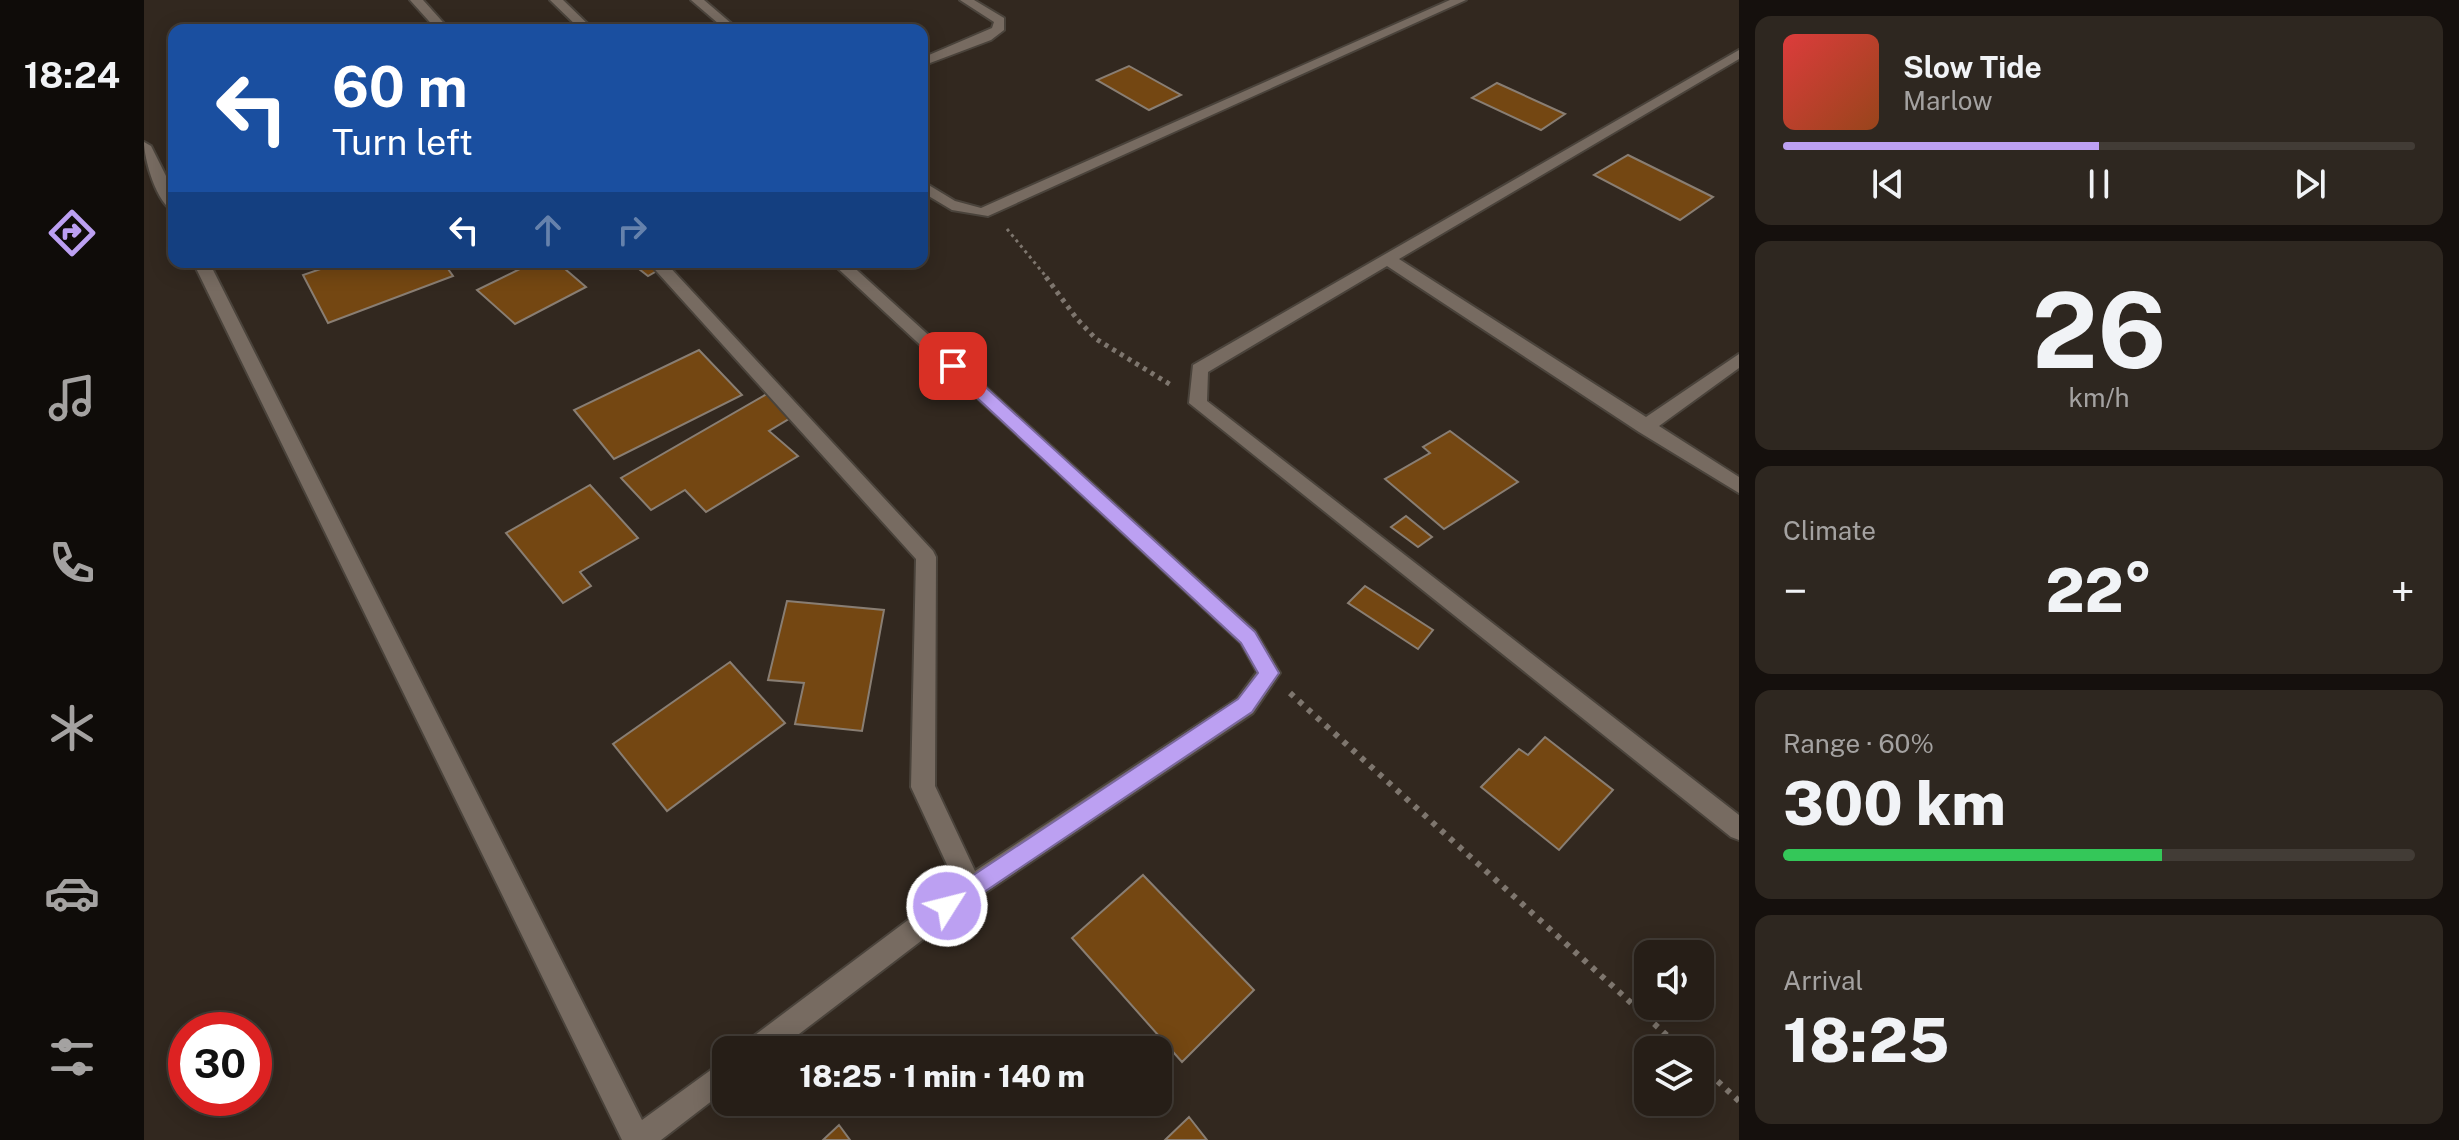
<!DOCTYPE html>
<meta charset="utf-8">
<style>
body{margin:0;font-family:"Public Sans",sans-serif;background:#2e2720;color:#f1f3f6;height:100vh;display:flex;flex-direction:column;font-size:30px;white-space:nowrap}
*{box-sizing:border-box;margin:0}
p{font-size:26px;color:#a4a2a1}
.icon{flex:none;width:44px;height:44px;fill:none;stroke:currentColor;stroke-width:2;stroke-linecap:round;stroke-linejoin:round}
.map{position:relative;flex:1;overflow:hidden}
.side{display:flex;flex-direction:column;gap:16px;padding:16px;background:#15100d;width:720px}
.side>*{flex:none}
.hud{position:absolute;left:24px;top:24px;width:760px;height:244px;border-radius:16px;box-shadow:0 4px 20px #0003,0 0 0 2px #423c36;background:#1a4fa0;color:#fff;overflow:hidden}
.buttons{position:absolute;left:1490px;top:940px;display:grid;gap:16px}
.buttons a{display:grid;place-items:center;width:80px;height:80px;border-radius:16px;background:#261e17;box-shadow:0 4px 20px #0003,0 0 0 2px #423c36;font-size:40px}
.speed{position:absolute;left:24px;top:1012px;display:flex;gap:16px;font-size:40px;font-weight:700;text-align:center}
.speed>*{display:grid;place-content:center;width:104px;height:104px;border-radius:50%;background:#261e17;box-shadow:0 4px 20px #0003,0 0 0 2px #423c36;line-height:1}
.speed .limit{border:12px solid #d22;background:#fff;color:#111}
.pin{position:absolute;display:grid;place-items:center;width:68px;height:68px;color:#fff;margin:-34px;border-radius:16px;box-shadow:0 4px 12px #0006}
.me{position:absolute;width:88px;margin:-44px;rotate:54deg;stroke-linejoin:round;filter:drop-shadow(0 0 6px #0008)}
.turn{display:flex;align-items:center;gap:28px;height:168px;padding:0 32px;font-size:36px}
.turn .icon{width:104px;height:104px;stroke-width:2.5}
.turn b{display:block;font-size:56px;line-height:68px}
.lanes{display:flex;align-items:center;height:76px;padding:0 32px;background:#0003;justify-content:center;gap:40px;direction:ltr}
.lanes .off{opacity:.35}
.big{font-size:60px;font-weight:800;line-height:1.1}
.side .widget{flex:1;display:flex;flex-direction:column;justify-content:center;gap:12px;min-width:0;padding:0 28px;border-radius:16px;background:#2e2720}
.side .dial{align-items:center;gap:0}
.dial b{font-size:104px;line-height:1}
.song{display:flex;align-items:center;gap:24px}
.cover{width:96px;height:96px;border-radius:12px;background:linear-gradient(135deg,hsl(0 70% 55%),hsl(20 70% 35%))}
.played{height:8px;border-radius:4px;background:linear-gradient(90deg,#bca0f2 50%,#423c36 50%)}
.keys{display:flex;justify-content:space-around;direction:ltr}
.heat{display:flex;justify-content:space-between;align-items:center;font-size:44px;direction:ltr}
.charge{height:12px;border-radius:6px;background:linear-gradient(90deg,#34c759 60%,#423c36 0)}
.trip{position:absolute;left:568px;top:1036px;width:460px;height:80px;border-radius:16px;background:#261e17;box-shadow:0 4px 20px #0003,0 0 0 2px #423c36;font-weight:800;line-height:80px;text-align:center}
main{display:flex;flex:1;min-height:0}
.tabs{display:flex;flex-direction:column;width:144px;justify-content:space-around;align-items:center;background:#0f0c09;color:#a4a2a1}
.tabs .icon{width:56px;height:56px}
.tabs .active{color:#bca0f2}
.tabs b{font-size:36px;color:#f1f3f6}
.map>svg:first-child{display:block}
</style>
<main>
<nav class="tabs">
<b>18:24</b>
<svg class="icon active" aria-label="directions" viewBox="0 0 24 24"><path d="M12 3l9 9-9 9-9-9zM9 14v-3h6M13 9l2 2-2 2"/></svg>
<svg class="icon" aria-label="music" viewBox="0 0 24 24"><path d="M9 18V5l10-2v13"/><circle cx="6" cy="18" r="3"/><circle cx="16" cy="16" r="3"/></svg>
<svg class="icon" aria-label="phone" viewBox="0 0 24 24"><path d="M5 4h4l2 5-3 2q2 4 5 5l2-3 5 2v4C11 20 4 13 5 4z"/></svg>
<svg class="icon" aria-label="climate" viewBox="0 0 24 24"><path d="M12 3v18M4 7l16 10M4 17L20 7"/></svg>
<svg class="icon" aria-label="car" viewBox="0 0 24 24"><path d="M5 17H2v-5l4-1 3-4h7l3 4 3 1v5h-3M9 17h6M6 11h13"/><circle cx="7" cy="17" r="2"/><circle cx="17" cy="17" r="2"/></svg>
<svg class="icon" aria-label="filters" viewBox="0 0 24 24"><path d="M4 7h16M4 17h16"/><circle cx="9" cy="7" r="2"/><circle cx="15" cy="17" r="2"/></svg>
</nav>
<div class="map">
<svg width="1595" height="1140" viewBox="0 0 1595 1140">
<rect width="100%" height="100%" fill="#32281f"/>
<path fill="#744712" stroke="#897e73" stroke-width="2" d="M985,66L1037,95L1005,110L953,80Z
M1353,83L1421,114L1397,130L1328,98Z
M1484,155L1569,197L1536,220L1450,175Z
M197,262H299L309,276L184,323L159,275Z
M390,262H435L421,269L442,287L371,324L333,290Z
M486,262H510L518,268L504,276Z
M555,350L598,395L470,459L430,410Z
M628,391L653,414L625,431L654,456L562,512L541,490L507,510L477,478Z
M1306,431L1374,482L1300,529L1241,479L1286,453L1279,447Z
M446,485L494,538L436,572L447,586L419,603L362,533Z
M1262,516L1288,537L1274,547L1247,527Z
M1221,586L1289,630L1274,649L1204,603Z
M643,601L740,610L718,731L651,724L660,683L624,680Z
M586,662L641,723L523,811L469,744Z
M1401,737L1469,790L1415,850L1337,787L1375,749L1384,755Z
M999,875L1110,990L1038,1062L928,938Z
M1045,1117L1063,1140H1021Z
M695,1125L706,1140H679Z"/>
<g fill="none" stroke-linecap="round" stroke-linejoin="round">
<g stroke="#4a433b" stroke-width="4">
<path id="street" d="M266,0H279L306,30H293Z
M406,0H419L450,30H437Z
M547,0H560L595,30H582Z
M816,0H830L860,18V30L847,40L778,66V58L848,28L850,22Z
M1306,0H1322L844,216L808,210L778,192V181L811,201L837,208Z
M1595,50V59L1255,259L1502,417L1595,354V368L1515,426L1595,477V493L1495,432L1243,266L1064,372L1063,401L1595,815V840L1587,837L1045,403L1049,365Z
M0,142L7,146L30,192V211C13,205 0,159 0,142Z
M49,262H65L498,1120L582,1059V1090L517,1140H478Z
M504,262H521L789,551L792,557L791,786L831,871L1093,699L1113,672L1097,643L687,262H704L1111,631L1136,673L1109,713L836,896L634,1050H599L603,1041L812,884L767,787L772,559Z"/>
</g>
<path stroke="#7e766e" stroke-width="3" stroke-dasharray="3 4" stroke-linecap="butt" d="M863,229L904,279"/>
<path stroke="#7e766e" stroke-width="5" stroke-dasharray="4 5" stroke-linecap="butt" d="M902,277L933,319L952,339L1027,385"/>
<path stroke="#7e766e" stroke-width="6" stroke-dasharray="5 7" stroke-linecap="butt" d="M1146,693L1539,1050
M1556,1065L1595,1101"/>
<use href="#street" fill="#776b61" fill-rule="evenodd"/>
</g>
<path fill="#bca0f2" stroke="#7a689d" stroke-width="2" d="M809,361L814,362L1111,632L1135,673L1108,712L803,917L795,913L792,906L795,898L1094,699L1114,673L1097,643L803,370V362Z"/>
</svg>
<div class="buttons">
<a><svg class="icon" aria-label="sound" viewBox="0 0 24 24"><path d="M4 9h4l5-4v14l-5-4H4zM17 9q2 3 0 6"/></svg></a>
<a><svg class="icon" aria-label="layers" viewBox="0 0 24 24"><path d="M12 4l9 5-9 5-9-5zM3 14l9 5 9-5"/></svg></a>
</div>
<div class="speed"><div class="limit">30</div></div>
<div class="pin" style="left:809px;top:366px;background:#d93025"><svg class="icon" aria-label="arrive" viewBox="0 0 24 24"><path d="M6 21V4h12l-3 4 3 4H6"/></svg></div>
<svg class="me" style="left:803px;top:906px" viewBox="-20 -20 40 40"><circle r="17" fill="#bca0f2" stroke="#fff" stroke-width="3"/><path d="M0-11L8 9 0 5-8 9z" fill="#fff"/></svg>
<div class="trip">18:25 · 1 min · 140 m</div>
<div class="hud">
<div class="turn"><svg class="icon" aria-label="left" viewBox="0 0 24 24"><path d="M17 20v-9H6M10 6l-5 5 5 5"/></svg><div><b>60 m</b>Turn left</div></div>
<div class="lanes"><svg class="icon" aria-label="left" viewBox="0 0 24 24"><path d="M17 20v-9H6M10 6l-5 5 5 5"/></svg><svg class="icon off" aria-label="ahead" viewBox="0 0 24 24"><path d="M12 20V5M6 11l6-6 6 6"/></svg><svg class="icon off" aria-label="right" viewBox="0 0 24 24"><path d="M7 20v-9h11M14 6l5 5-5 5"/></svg></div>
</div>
</div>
<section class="side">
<div class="widget">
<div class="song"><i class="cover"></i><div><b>Slow Tide</b><p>Marlow</p></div></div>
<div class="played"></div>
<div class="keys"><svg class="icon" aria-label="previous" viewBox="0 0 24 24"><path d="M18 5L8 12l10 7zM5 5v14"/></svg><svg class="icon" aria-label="pause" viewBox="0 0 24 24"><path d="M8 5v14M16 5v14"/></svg><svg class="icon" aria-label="next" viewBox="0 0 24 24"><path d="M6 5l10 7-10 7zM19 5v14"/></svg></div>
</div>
<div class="widget dial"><b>26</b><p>km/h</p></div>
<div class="widget"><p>Climate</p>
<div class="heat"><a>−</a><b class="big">22°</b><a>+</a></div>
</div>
<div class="widget"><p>Range · 60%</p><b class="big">300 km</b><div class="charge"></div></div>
<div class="widget"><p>Arrival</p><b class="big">18:25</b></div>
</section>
</main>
